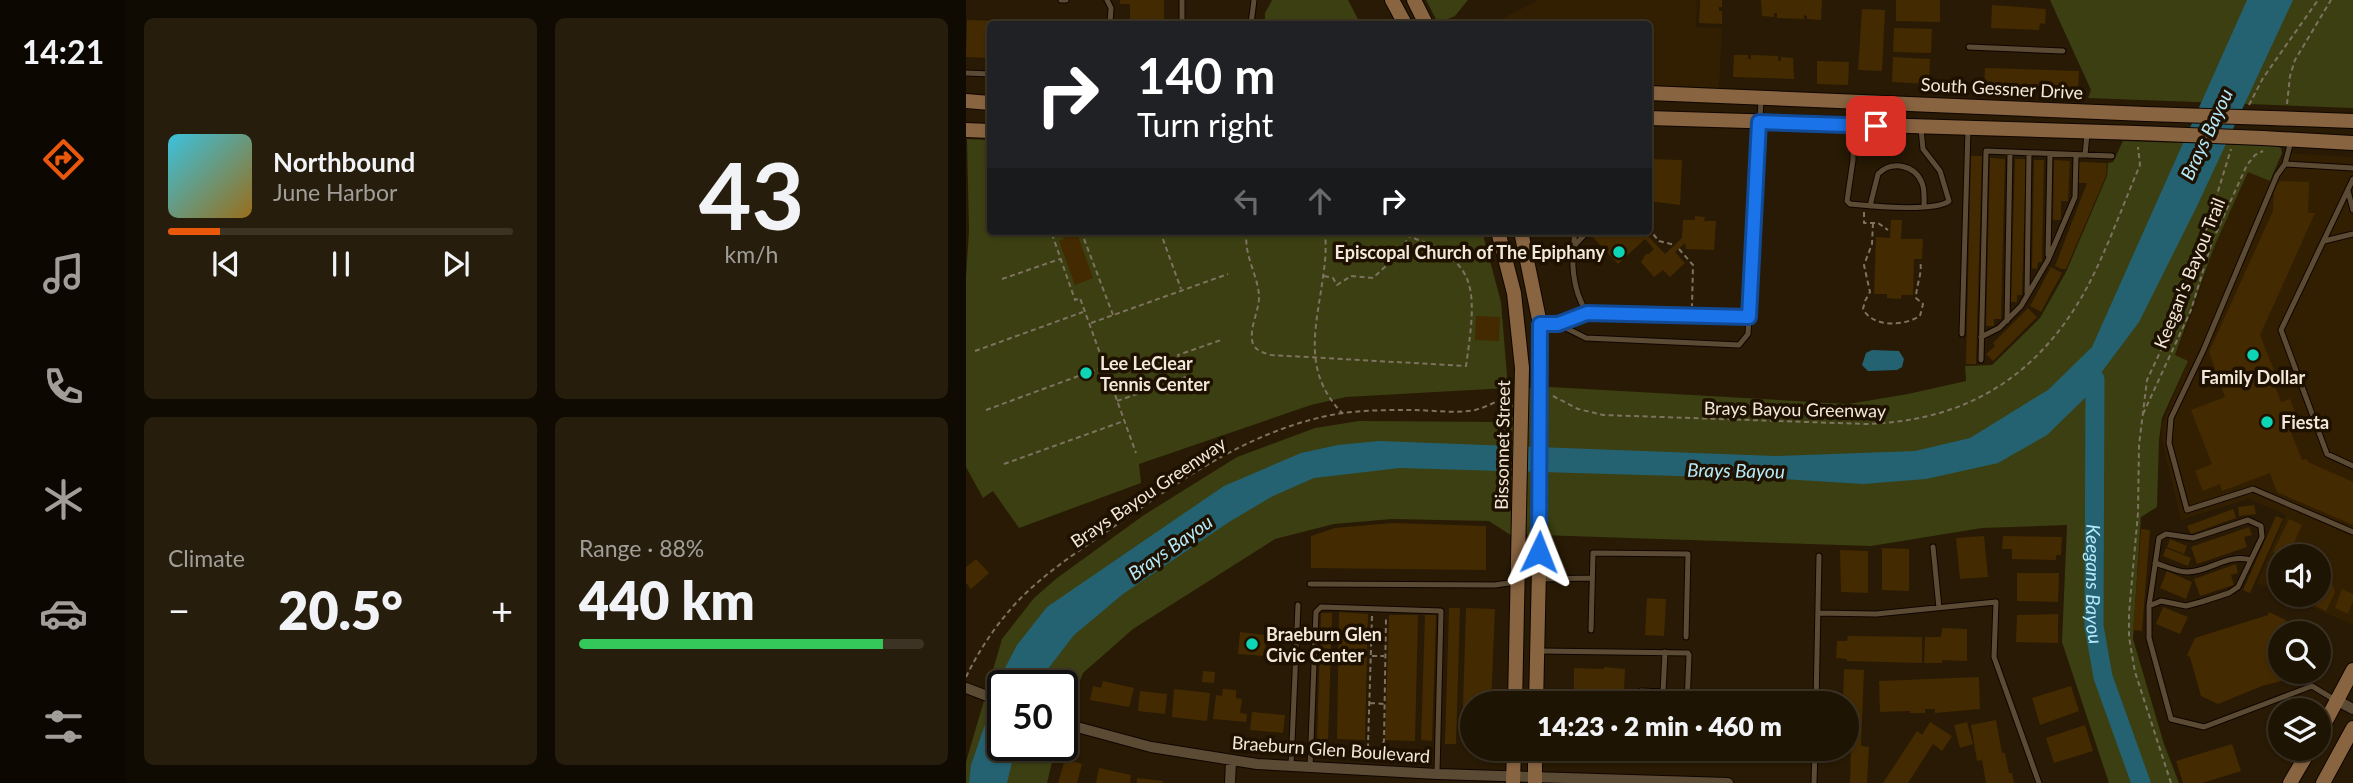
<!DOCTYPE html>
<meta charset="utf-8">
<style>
body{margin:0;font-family:Lato,sans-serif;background:#261d0d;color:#f1f3f6;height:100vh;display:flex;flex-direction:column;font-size:26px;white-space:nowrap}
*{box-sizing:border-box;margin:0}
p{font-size:23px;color:#a19e9a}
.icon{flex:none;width:38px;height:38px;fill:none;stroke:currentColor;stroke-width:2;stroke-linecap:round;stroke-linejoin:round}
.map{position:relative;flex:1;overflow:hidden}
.details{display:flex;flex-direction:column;gap:18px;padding:18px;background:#100b02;width:840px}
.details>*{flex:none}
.guide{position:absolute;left:21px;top:21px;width:665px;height:214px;border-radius:7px;box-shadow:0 2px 5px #0004,0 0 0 2px #3c3325;background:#202124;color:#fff;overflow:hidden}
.controls{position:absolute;left:1302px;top:544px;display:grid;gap:14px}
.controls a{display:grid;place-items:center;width:63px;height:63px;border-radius:50%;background:#1e1403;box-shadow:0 2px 5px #0004,0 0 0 2px #3c3325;font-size:35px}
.speed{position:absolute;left:21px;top:670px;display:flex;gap:14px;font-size:35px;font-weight:700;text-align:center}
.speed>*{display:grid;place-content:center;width:91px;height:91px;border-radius:50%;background:#1e1403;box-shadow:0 2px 5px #0004,0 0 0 2px #3c3325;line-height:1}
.speed .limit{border:4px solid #111;border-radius:10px;background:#fff;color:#111}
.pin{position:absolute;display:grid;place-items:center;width:60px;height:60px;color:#fff;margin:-30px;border-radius:14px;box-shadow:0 4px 10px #0006}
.me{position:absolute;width:77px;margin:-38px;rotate:2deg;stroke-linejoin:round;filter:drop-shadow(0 0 5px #0008)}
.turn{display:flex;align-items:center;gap:24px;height:147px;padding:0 35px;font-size:32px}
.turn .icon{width:91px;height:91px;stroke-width:2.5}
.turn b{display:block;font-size:49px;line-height:60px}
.lanes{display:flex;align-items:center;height:66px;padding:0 35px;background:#0003;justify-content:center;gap:35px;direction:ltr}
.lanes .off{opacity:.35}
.big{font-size:52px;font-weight:800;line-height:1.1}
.details .tile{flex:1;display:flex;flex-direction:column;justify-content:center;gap:10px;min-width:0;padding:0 24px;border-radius:10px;background:#261d0d}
.details .dial{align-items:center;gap:0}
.dial b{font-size:91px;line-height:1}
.song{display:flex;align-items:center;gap:21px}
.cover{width:84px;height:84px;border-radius:10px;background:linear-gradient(135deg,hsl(190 70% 55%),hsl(40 70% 35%))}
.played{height:7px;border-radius:4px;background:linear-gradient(90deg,#ea580c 15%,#3c3325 15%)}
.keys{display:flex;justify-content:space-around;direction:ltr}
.heat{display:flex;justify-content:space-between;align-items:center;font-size:38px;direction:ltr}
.charge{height:10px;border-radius:5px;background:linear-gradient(90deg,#34c759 88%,#3c3325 0)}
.details .tiles{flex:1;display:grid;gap:18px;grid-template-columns:repeat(2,1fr)}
.trip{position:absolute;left:494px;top:691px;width:399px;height:70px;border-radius:35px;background:#1e1403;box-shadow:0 2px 5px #0004,0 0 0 2px #3c3325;font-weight:800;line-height:70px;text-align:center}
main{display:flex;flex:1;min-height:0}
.dock{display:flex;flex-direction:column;width:126px;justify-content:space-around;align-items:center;background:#0c0801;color:#a19e9a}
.dock .icon{width:49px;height:49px}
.dock .active{color:#ea580c}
.dock b{font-size:32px;color:#f1f3f6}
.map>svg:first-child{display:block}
</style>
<main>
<nav class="dock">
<b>14:21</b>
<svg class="icon active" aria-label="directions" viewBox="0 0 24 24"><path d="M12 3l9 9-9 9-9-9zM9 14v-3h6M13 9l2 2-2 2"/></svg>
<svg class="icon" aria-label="music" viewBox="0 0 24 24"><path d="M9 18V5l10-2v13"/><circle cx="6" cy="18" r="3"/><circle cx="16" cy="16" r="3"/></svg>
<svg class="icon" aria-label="phone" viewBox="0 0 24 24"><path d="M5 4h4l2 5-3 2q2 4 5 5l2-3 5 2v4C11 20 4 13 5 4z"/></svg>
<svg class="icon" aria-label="climate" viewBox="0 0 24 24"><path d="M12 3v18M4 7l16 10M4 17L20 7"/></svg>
<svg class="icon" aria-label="car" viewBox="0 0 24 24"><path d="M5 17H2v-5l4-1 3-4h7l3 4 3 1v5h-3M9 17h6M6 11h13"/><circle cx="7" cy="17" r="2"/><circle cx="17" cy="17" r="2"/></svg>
<svg class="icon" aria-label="filters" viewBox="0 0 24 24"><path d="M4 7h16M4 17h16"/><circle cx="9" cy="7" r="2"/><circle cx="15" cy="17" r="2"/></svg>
</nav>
<section class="details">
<div class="tiles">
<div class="tile">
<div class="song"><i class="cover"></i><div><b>Northbound</b><p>June Harbor</p></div></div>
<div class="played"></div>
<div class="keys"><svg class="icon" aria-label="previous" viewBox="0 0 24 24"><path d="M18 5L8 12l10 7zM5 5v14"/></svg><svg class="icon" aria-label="pause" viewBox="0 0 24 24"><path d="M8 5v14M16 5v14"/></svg><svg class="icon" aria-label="next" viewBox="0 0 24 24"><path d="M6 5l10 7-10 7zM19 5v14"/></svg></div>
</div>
<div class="tile dial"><b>43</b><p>km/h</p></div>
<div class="tile"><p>Climate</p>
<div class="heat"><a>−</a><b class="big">20.5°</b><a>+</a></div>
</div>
<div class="tile"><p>Range · 88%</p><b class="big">440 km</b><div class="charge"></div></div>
</div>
</section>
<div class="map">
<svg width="1387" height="783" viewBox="0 0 1387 783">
<rect width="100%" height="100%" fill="#281a04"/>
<path fill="#321f02" d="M572,0H731L730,27L755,28L756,31L753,88L683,85L682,24H526Z
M1319,153L1387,157V625L1318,595H1353V556H1314V593L1291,583L1320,515L1282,499L1215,520L1196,440V425L1222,361L1209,356L1227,312L1249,245L1282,171L1304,181Z"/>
<path fill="#3b3f11" d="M306,0H382L393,21L345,24H299V13Z
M460,0H502L489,16L472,23Z
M1084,0H1387V108L1122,98L1125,90Z
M1,139L24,140V231H516L535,302L542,388L380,397L345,405L173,464L175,483L53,528L27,491L17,498L0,467V277L3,231Z
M1157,141L1310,146L1315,148L1316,153L1304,181L1282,172L1249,245L1209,355L1222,361L1196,418L1193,440L1191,507L1175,517L1167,639L1198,744L1213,783H1143L1096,642L1101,525L1016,528L905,546L543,534L523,521L426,519L368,524L309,539L167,629L117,673L96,725V686H37V746H90L81,783H0V762L36,639L68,598L91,578L178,515L271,457L349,428L393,421L536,422L556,388L585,387L882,404L942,394L1000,381L999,366L1026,365L1074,318L1100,272L1141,176L1142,163L1147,162Z"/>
<path fill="#246272" d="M1281,0H1327L1231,206L1173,322L1126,385L1120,397L1081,435L1032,463L960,479L897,484L816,479L434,468L348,478L307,496L263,522L157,594L108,635L78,674L73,686H37V746H50L41,783H3L5,765L38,670L51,645L81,607L258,486L335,453L372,445L413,441L809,456L949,451L1004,438L1082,390L1126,347Z
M906,350L933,351L938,359L936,367L931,370L902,371L896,365L900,353Z"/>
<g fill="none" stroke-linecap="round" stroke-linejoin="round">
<path stroke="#246272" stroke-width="19" id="s1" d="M1129,379L1128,626L1137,677L1175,783"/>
</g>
<path fill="#442a00" d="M154,0H198V24H164V4H154Z
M734,0H756V7H753V11H756V24L733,23Z
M795,0H856L855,20L841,19V16L838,15V19L811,18V13H808V17L796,16Z
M930,0H974V22L930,21Z
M1026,5L1080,9L1079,24L1074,23L1073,30L1025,28Z
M896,9L919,10L916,71L892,70Z
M1,20L37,21V24H24V58L0,57Z
M928,28L966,29L965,53L927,52Z
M768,55H782V59H785V55L812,56V61H815V57L827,58L828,79L767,77Z
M927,57L964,59L963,84L926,82Z
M851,61L883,62L882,85L851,84Z
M1019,68L1113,71L1112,93L1018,89Z
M1005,156H1016L1010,364H1000Z
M1024,158L1039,159L1035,319H1028V326H1020Z
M682,159L716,160L714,205L682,201Z
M1049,159H1060L1056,295H1051V302H1045Z
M1068,160H1078L1076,262H1072L1071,269L1066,268Z
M1088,160L1104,161L1102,201H1095V220H1087Z
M1113,162L1141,163L1140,176L1100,269H1095L1089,266L1121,183H1112Z
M1313,181L1343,182L1342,213H1349L1294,335L1311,378L1306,379L1315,402L1324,399L1334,426L1324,430L1336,460L1341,459L1342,462L1387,482V525L1311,492L1304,473L1256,491L1254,484L1237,491L1229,471L1246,464L1225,410L1259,397L1243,352L1307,211L1308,192Z
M729,216L739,217L738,221H750L748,250L720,249L719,243L709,252L719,263L704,277L697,270L688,277L675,262L680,254H683L688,249L679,239L652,264L624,234L628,231H682L679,233L699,254L716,238L717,220H729Z
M925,220H936L935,239H957L956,259H948L947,295H935V299L921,298V294H908L910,237L924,238Z
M105,231L107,235L111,233L127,278L109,285L93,241L98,239L96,235Z
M1085,267L1096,273L1075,312L1064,306Z
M1062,308L1071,317L1027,361L1020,354L1029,346L1027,343Z
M510,316L534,317L533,341L509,340Z
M1288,505L1290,514L1273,516L1272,507Z
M1267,509L1270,518L1225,534L1221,526Z
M1310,516L1317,519L1284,593L1277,590Z
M1323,519L1336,525L1322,556H1316L1307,552Z
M427,523L520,526V570L345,568V536L369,528Z
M1283,527L1286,535L1278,537L1281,547L1231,564L1225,547Z
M1175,529L1184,530L1176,631L1167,630Z
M1018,536L1022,577L994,579L990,538Z
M1037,536L1096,537L1095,555H1090V560L1046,559V549H1036Z
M1204,539L1221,546L1218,554L1201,547Z
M916,548L943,549V591L916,590Z
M1200,548L1225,558L1222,566L1197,556Z
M874,550L902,551V593L875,592Z
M1353,557L1365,562L1357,579L1366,583L1369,592L1360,611L1325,595H1353Z
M10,559L23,573L5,589L0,583V567Z
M1270,564L1272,573L1265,575L1268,585L1234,596L1228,579Z
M1201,571L1226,582L1220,599L1194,588Z
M1051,573H1093L1092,602L1051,601Z
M1376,589L1387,594V601L1382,614L1369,608Z
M681,598L700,599L698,636L679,635Z
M1197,607L1222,617L1214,634L1190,624Z
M483,608H494L490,744H479Z
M500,608L529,609L525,704H506V739H496Z
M373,612L402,614L399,740L371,739Z
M1303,612L1320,620L1319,623L1322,634H1314V672H1329L1327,678L1296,686L1252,704L1235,696L1224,657L1221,655L1229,638L1302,615Z
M355,613H366L362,742H351Z
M1092,614V643L1050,642L1051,615Z
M423,615H452L449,741L419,740Z
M459,615H470L466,741L455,740Z
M976,628L1001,629V661L976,660V663H958L959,637H975Z
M274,632L300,635L299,656L272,654Z
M882,636L956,637V663L881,661V659L870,658L871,641H881Z
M638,667L659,669L658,691L645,690V704H632L631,690L608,689V668L638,669Z
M878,669L898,670L895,746L903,747L901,783H884L885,747H880L881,708L880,704H877Z
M237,671L249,672L248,683L236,682Z
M1013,677L1014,709L969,713V709H959V713H944V711L914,712L913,681Z
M137,681L168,688L163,707L124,700L127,686L135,688Z
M1105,686L1113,711L1074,725L1066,698Z
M208,689L244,693L241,721L206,717Z
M257,689L270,690V698L276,699L274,713L281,714L280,722L247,719L250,695L256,696Z
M174,691L201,694L199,714L172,711Z
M286,712L319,715L317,733L284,730Z
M1030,720L1036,753H1039L1043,773H1046L1048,783H1020L1016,760L1011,761L1005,725Z
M964,722L986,736L976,751L967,744L942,783H917L951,731L956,735Z
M1001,722L1007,744L994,748L988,725Z
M1119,725L1127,751L1088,763L1080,738Z
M1266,744L1275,771L1236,783H1217L1210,761Z
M746,749H823V756L746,755Z
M99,759L116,764L111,783H92Z
M133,768L165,775L164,783H130Z
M171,778L197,781V783H171Z"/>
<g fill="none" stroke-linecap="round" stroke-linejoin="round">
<g stroke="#100500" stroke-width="7">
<path id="service" d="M95,0H100
M141,0L145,8L144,24
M216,24V0
M285,24L288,0
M1003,47L1097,51
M0,73L24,74
M887,125V160L881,201L884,204C904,206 969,212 983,201L974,171L957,149L955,129
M1325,141L1319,164L1311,175L1237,351L1205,418L1203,443L1221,510L1287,489L1387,532
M1119,155L1121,134
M1319,164L1387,168
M1387,179L1315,330L1361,454L1387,466
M1382,191L1387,210
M904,206L912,174C926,160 949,165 956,183C959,190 958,199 958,207
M609,231C605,259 605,288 621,313
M1358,241L1387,234
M608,246L622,231
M1082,255L1084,154
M1061,294L1063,153
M1041,321L1044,152
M576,324H592L621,313L783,317L795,100
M592,324L620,338L773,345L782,334L783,317
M996,334L1002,129
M1015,337L1033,328L1055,306L1082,260L1109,197L1110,155
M1015,360L1020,151L1146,156
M967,547L973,608
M1189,563C1199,566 1211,572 1221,572C1244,572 1261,553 1285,560
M574,579L626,578
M344,584L529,585L550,582
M1183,606L1195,601L1220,606L1235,602L1263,593L1272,587L1296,537L1295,526L1282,520L1227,538L1200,534L1193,538L1183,606V638L1205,719L1238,727L1346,686L1369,700
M852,613L910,614L1030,602L1028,657L1073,783
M625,630L627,553L722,554L720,637
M574,651L722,653L723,655L721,704
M672,704V694L675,691L697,692L699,652
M697,704V692
M850,704L853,556
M325,766L332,605
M344,768L350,612L355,607L475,611L471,773
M848,783L849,749"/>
</g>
<g stroke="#100500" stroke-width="12">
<path id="minor" d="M0,688L37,702
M1372,701L1387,709
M96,723L185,747L291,764L471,774L762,783
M264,783L265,761"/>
</g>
<g stroke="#100500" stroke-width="16">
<path id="secondary" d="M426,0L439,24
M448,0L460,24
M682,93L1180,114
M0,101L24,103
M682,118L1171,133
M1305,118L1387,121
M0,130L24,131
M1297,138L1387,143
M532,231L548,293L556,368L549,704
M555,231L574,324V524L570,704
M1353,734L1387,670
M547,783L548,749
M569,783V749
M1324,783L1344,749
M1357,783L1387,728"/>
</g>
<path stroke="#7e7260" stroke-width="2" stroke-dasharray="5 3.5" stroke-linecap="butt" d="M1321,104L1324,76L1329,60L1365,0
M1283,105L1297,78L1352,0
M898,212V223H912L922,230
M907,223L906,244L898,265L904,292L899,301L897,309C907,328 938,326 954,316L957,304L950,298C950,285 957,273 954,261
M682,228L693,241L709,245
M94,231L86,234L109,300L114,298L170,453
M115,231L147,315
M194,231L215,289
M281,231C277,254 291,273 293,295C294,310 282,329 287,344C290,351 298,353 305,355L500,366C512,282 513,258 427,231
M359,231C360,244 360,257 358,269C352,323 333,369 377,414
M713,249L727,265L726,306
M358,276L367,278L371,285L385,276L407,278L434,253L442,238
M36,279L94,259
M125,323L262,274
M9,351L117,312
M587,396L612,409L637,415L900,424C998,421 1069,379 1118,293C1140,253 1156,207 1174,165L1172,147
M151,401L220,377L212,355L255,340
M20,410L137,367
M1177,414L1225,310L1246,242L1281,165L1289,155L1297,151
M38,464L158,421
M406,616L402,745L407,760
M406,656H418
M0,677C13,650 30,625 50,603C77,574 114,550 146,528C216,479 286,429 371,414C395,410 421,410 445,410C466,410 488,414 509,410C521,407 532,400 543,397
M645,695L664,696
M404,703L419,704
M414,760L418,740L420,619
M1205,783L1169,672L1163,637V613L1172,513L1173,445L1181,380L1219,299L1265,149"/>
<use href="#service" stroke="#5c4b34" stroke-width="5"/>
<use href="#minor" stroke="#5c4b34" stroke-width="10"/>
<use href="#secondary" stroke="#886441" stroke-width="14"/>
<g stroke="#100500" stroke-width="16" stroke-linecap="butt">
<path id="secondary-bridge" d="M1180,114L1305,118
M1171,133L1297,138"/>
</g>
<use href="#secondary-bridge" stroke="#886441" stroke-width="14"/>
</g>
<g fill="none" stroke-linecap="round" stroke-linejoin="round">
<g stroke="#114b97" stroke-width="18">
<path id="route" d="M573,552L574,324H592L621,313L783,317L793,122L910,126"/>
</g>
<use href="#route" stroke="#1a73e8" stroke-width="12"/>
</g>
<g fill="#0dd5b5" stroke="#1e1100" stroke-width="2.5">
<circle cx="653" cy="252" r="7"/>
<circle cx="1287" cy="355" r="7"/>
<circle cx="120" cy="373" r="7"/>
<circle cx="1301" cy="422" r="7"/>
<circle cx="286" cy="644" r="7"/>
</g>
<g text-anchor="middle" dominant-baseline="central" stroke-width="7" stroke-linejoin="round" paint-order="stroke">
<g font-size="18" fill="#f2e8db" stroke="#1e1100">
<text transform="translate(1036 88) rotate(3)">South Gessner Drive</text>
<text transform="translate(1223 273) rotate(-68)">Keegan's Bayou Trail</text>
<text transform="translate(829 409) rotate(1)">Brays Bayou Greenway</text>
<text transform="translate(536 445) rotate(-89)">Bissonnet Street</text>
<text transform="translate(182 492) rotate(-34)">Brays Bayou Greenway</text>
<text transform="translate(365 749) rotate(4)">Braeburn Glen Boulevard</text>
</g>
<g font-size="18" font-weight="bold" fill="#f2e8db" stroke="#1e1100" text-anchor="start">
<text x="639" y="252" text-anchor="end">Episcopal Church of The Epiphany</text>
<text x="134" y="363">Lee LeClear<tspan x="134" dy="21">Tennis Center</tspan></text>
<text x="1287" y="377" text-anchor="middle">Family Dollar</text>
<text x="1315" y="422">Fiesta</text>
<text x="300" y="634">Braeburn Glen<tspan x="300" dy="21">Civic Center</tspan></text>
</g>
<g font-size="19" font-style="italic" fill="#b6eafa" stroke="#1e1100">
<text transform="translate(1240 134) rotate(-65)">Brays Bayou</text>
<text transform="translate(770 470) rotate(1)">Brays Bayou</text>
<text transform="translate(204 547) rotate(-35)">Brays Bayou</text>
<text stroke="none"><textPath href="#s1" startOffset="205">Keegans Bayou</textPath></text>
</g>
</g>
</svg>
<div class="controls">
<a><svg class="icon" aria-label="sound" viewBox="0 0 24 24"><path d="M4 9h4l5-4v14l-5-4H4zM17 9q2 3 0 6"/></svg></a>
<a><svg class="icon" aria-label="search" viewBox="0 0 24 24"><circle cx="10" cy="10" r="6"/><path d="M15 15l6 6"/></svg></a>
<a><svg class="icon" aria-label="layers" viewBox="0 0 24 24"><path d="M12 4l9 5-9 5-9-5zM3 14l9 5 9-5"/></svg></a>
</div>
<div class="speed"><div class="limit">50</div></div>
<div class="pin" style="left:910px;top:126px;background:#d93025"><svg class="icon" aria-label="arrive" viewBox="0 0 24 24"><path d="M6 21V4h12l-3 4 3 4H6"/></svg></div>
<svg class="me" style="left:573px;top:552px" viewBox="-20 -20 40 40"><path d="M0-17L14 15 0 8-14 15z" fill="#1a73e8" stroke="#fff" stroke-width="4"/></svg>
<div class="trip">14:23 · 2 min · 460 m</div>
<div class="guide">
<div class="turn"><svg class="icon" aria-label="right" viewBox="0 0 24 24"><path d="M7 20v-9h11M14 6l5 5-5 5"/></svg><div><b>140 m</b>Turn right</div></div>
<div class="lanes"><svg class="icon off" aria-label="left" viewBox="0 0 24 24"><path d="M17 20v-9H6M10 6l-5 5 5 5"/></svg><svg class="icon off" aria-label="ahead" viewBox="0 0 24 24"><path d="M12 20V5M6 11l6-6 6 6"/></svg><svg class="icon" aria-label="right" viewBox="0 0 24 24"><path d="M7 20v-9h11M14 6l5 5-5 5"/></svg></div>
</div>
</div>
</main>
